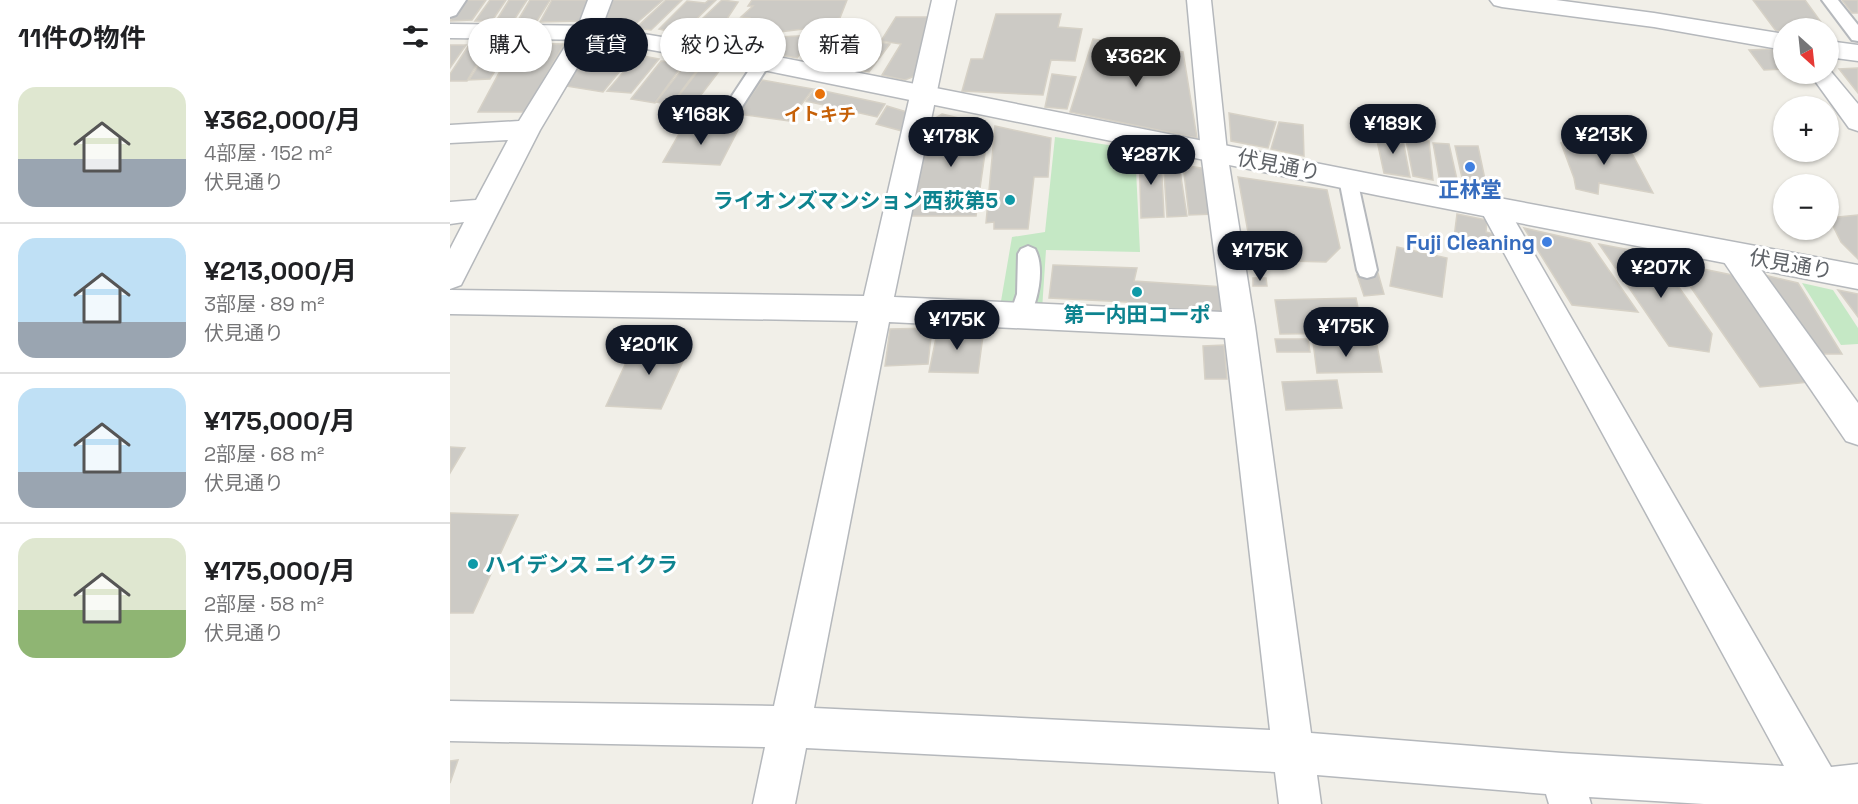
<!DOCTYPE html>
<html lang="ja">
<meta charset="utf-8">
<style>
body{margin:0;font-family:"Space Grotesk","Noto Sans JP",sans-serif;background:#f6f6f6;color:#202124;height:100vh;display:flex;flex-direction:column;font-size:22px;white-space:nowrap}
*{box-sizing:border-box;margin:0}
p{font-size:20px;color:#757577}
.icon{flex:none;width:33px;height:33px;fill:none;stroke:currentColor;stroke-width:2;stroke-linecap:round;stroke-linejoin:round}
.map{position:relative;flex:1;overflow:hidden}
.drawer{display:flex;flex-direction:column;background:#fff;width:450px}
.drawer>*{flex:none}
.top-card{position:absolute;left:18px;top:18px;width:570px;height:54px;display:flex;gap:12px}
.needle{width:39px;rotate:153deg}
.tools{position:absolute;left:1323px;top:18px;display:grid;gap:12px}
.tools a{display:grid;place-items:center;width:66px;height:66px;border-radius:50%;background:#fff;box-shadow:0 2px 4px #0004;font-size:30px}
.price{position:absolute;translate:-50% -51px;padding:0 14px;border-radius:21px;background:#111827;color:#fff;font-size:20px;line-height:39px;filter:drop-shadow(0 2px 3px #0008)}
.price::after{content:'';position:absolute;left:50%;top:36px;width:18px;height:14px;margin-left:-9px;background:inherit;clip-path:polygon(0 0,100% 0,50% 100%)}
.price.on{background:#222;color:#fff}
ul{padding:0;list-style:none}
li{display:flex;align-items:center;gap:18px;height:150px;padding:0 18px}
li+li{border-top:2px solid #e0e0e0}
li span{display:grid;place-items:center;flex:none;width:168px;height:120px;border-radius:18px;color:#555}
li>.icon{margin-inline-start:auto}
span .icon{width:72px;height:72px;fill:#fffc;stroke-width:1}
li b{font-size:26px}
h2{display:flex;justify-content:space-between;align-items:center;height:72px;padding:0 18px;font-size:26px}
.chip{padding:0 21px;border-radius:27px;background:#fff;box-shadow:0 2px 4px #0004;font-size:21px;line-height:54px}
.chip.on{background:#111827;color:#fff}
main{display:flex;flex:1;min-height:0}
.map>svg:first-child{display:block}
.green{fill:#c5e8c5}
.building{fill:#cccac5;stroke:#d6d1c6;stroke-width:1.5}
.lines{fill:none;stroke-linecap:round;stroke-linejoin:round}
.service-casing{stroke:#b5b8bc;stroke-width:4}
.minor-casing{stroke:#b5b8bc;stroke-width:3}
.tertiary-casing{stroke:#b5b8bc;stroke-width:3}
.service{fill:#fff;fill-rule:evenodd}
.minor{fill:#fff;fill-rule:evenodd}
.tertiary{fill:#fff;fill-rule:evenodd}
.food-dot{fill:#e8710a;stroke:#fff;stroke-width:2}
.shop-dot{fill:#3f7fe0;stroke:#fff;stroke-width:2}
.culture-dot{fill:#0f9aa8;stroke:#fff;stroke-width:2}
.labels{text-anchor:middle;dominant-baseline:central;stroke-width:6;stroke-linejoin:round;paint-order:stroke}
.far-food-label{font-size:18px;font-weight:bold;fill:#c56008;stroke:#fff}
.street-label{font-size:21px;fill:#5f6368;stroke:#fff}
.shop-label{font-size:21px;font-weight:bold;fill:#366cbe;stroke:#fff}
.culture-label{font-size:21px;font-weight:bold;fill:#0d838f;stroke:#fff;text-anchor:end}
</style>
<main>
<section class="drawer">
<h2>11件の物件<svg class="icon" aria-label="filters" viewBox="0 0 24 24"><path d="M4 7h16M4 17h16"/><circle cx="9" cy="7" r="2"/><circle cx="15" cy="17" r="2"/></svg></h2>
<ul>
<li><span style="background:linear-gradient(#dfe7d0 60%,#9aa5b1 0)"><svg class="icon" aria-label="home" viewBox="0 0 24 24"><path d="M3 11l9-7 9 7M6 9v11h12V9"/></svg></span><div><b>¥362,000/月</b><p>4部屋 · 152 m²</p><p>伏見通り</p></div></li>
<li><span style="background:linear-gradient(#bfe0f5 70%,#9aa5b1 0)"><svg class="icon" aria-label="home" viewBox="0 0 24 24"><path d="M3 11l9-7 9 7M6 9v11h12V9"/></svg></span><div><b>¥213,000/月</b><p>3部屋 · 89 m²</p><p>伏見通り</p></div></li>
<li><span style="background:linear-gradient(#bfe0f5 70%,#9aa5b1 0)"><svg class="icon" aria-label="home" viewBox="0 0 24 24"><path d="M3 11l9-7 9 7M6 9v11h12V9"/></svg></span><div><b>¥175,000/月</b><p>2部屋 · 68 m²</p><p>伏見通り</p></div></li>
<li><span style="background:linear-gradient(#dfe7d0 60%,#8fb573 0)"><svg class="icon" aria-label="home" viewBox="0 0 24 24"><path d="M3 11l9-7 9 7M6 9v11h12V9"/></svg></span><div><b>¥175,000/月</b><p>2部屋 · 58 m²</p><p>伏見通り</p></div></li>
</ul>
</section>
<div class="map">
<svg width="1408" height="804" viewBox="0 0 1408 804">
<rect width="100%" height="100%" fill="#f1efe8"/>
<g class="green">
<path d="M605,137l80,12 5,103 -94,-2 -4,60 -42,-3 12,-70 33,-5z"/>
<path d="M1352,283l31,7 25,38v16l-17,1z"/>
</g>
<g class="building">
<path d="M13,0h23l-14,20 -22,1z"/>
<path d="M40,0h16l-14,21h-17z"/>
<path d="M59,0h18l-13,20 -18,1z"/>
<path d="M80,0h20l-13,21 -20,1z"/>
<path d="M102,0h39l-11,21 -40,1z"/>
<path d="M163,0h50l-31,27 -29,-6z"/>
<path d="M216,0h16l-31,30 -15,-2z"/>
<path d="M259,0h7l-35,34 -22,-5 28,-28 18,2z"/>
<path d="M272,0l16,2 -26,40 -28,-6z"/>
<path d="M302,0h95l-7,18 -18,5 -2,4 -49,6 -13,13 4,1 -4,4 -26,-6 18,-27 -9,-1 12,-11h-5z"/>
<path d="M1303,0h52l16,22 -23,2 3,4 -25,3z"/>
<path d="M1392,0h16v13h-6z"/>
<path d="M546,14h65l-3,13 24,2 -7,32 -24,-1 -8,35 -81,-4 9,-32h12z"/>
<path d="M446,17h31l-12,59 -10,4 -23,-5 19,-31 -20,-3z"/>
<path d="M365,35l-18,23 -33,-6 14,-15z"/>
<path d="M415,39l25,5 -21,28 -25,-5z"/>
<path d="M643,39l90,13 14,86 -127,-26z"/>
<path d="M65,43l49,1 -39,68h-47z"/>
<path d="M39,44l-22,37h-17v-7l19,-29z"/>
<path d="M62,44l-22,35 -21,1 22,-35z"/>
<path d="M0,45h16l-16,23z"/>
<path d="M144,47l39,8 -30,37 -37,-6 20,-35z"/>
<path d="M1322,49l4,3h8v17l-20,1 -15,-20z"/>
<path d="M188,55l21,4 -28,34 -24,-2z"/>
<path d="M211,61l23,2 -29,40 -24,-4z"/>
<path d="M236,64l14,2 -29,39 -15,-3z"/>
<path d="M251,67l19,3 -29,38 -11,-1 2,-4 -8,-1z"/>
<path d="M1408,68v25l-19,-24z"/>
<path d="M602,74l24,3 -9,32 -22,-2z"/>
<path d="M312,80l51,9 -24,32 -51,-7z"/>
<path d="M365,89l70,15 -8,13 -71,-16z"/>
<path d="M437,106l20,6 -5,19 -26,-7z"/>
<path d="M779,113l47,9 -8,26 -37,-7z"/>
<path d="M492,114l47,11 -13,91h-66l19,-94z"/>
<path d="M829,122l24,3 1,31 -33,-7z"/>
<path d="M545,126l56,12 -3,39h-14l-6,52h-34v-7l-8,1z"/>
<path d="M233,127l55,3 -18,35 -57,-3z"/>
<path d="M952,135l8,42 -26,-4 -8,-37z"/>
<path d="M956,140l23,1 4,39 -20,-4z"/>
<path d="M1176,142l27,51 -54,-10 -1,11 -22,-5 -2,-11 -13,-35z"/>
<path d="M983,143l16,1 9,40 -18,-2z"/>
<path d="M1005,146h23l9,43 -23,-2z"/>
<path d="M689,151l22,4 3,62 -23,1z"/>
<path d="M713,158l13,2 3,4 8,52 -20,1z"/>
<path d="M733,165l18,3 8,8 5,38 -25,1z"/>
<path d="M788,177l89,13 13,58 -14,14 -73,-2z"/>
<path d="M1007,214l30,6 -1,12 8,2 -1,12 -39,-8z"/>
<path d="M1408,215v44l-17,-17 -12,-24z"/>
<path d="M1074,228l66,15 48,69 -66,-7z"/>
<path d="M1149,244l57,11 56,79 -3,18 -40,-6z"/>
<path d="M947,247l50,11 -5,39 -52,-11z"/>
<path d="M1224,263l63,13 73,106 -50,5z"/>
<path d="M603,265l84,3 -3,13 90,6 -1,28 -96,-6v-7l-78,-4z"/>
<path d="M928,273l6,21 -20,2 -7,-21z"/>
<path d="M1310,274l38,9 44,71h-28z"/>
<path d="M803,278h13l1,8h-14z"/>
<path d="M1388,290l20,4v23z"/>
<path d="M906,298l7,35 -83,1 -5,-34z"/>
<path d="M482,328l-4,36 -43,2 5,-37z"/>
<path d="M488,328h11l-1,5h17l2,-5h17l-6,45 -49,-1z"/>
<path d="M825,339h33l2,13h-33z"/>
<path d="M863,342h49v4l15,-1 5,27 -65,1z"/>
<path d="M192,344h49l-30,65 -55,-3 23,-50 8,1z"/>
<path d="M774,345l3,34h-22l-2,-33z"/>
<path d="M887,380l5,28 -56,2 -4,-28z"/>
<path d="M0,447l15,1 -15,25z"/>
<path d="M0,513l68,2 -45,98h-23z"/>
<path d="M8,760l-8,23v-22z"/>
</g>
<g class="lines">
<defs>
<g id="service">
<path d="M0,0h16l-10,15 -6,2z"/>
<path d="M1372,0h16l20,25v16l-6,-1z"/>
<path d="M313,57l6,1 2,4 -37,57h-12l-3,-4 3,-4 35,-53z"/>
<path d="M898,172l7,2 2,5 20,91 -3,6 -7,2 -7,-2 -3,-6 -18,-91 2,-5z"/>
<path d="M578,246l7,3c11,20 2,55 -8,74l-7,3 -7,-3 -4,-6 8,-23 1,-40 3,-5z"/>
</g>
<g id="minor">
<path d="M138,0h24l-9,24 -63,106 -79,155 -11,4v-40l14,-27 -14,2v-22l26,-2 32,-60 -58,3v-18l69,-4 60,-97z"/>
<path d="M482,0h24l-62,297 328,15 -21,-160 -14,-152h24l16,152 28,174 56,407 251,20 222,13 -305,-559 4,-7 10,-3 10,3 328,567 27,-3v40h-154l-115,-7 2,7h-42l-3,-10 -229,-19 4,29h-42l-4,-32 -469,-24 -11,56h-42l12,-57 -315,-6v-40l324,5 84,-385 -408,-7v-24l414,6zM439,322l336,16 45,392 -456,-22z"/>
<path d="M1040,0h66l98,13 130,21v16l-130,-23 -152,-20 -8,-2z"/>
<path d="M1378,41l30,4v16l-30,-4z"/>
<path d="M1378,68l30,36v27l-9,-3 -39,-54h18z"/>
<path d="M1284,243l10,3 114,157v42l-12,-4 -122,-179 -5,-8 5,-8z"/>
</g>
<path id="tertiary" d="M0,24l146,2 167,28 618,122 477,89v24l-477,-93 -618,-126 -167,-30 -146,-2z"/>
</defs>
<use href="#service" class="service-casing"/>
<use href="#minor" class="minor-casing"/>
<use href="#tertiary" class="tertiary-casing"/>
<use href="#service" class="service"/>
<use href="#minor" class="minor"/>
<use href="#tertiary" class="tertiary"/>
</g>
<circle class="food-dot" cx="370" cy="94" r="6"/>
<g class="shop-dot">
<circle cx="1020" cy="167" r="6"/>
<circle cx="1097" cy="242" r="6"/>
</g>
<g class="culture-dot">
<circle cx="560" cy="200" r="6"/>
<circle cx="687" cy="292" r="6"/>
<circle cx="23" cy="564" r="6"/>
</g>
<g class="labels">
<g class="far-food-label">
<text x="370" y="114">イトキチ</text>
</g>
<g class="street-label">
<text transform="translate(829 165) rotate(11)">伏見通り</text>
<text transform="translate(1341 264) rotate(10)">伏見通り</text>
</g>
<g class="shop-label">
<text x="1020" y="189">正林堂</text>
<text x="1085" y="242" text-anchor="end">Fuji Cleaning</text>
</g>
<g class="culture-label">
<text x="548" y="200">ライオンズマンション西荻第5</text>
<text x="687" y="314" text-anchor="middle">第一内田コーポ</text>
<text x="35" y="564" text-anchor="start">ハイデンス ニイクラ</text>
</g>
</g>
</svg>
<div class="tools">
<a><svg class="needle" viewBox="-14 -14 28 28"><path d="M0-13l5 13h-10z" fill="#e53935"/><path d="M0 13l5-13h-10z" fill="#757577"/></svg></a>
<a>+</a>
<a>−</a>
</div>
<b class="price on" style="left:686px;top:88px">¥362K</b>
<b class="price" style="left:251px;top:146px">¥168K</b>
<b class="price" style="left:943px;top:155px">¥189K</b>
<b class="price" style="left:1154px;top:166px">¥213K</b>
<b class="price" style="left:501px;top:168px">¥178K</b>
<b class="price" style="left:701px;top:186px">¥287K</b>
<b class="price" style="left:810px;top:282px">¥175K</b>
<b class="price" style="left:1211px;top:299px">¥207K</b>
<b class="price" style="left:507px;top:351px">¥175K</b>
<b class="price" style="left:896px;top:358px">¥175K</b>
<b class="price" style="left:199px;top:376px">¥201K</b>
<div class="top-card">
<a class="chip">購入</a>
<a class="chip on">賃貸</a>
<a class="chip">絞り込み</a>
<a class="chip">新着</a>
</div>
</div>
</main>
